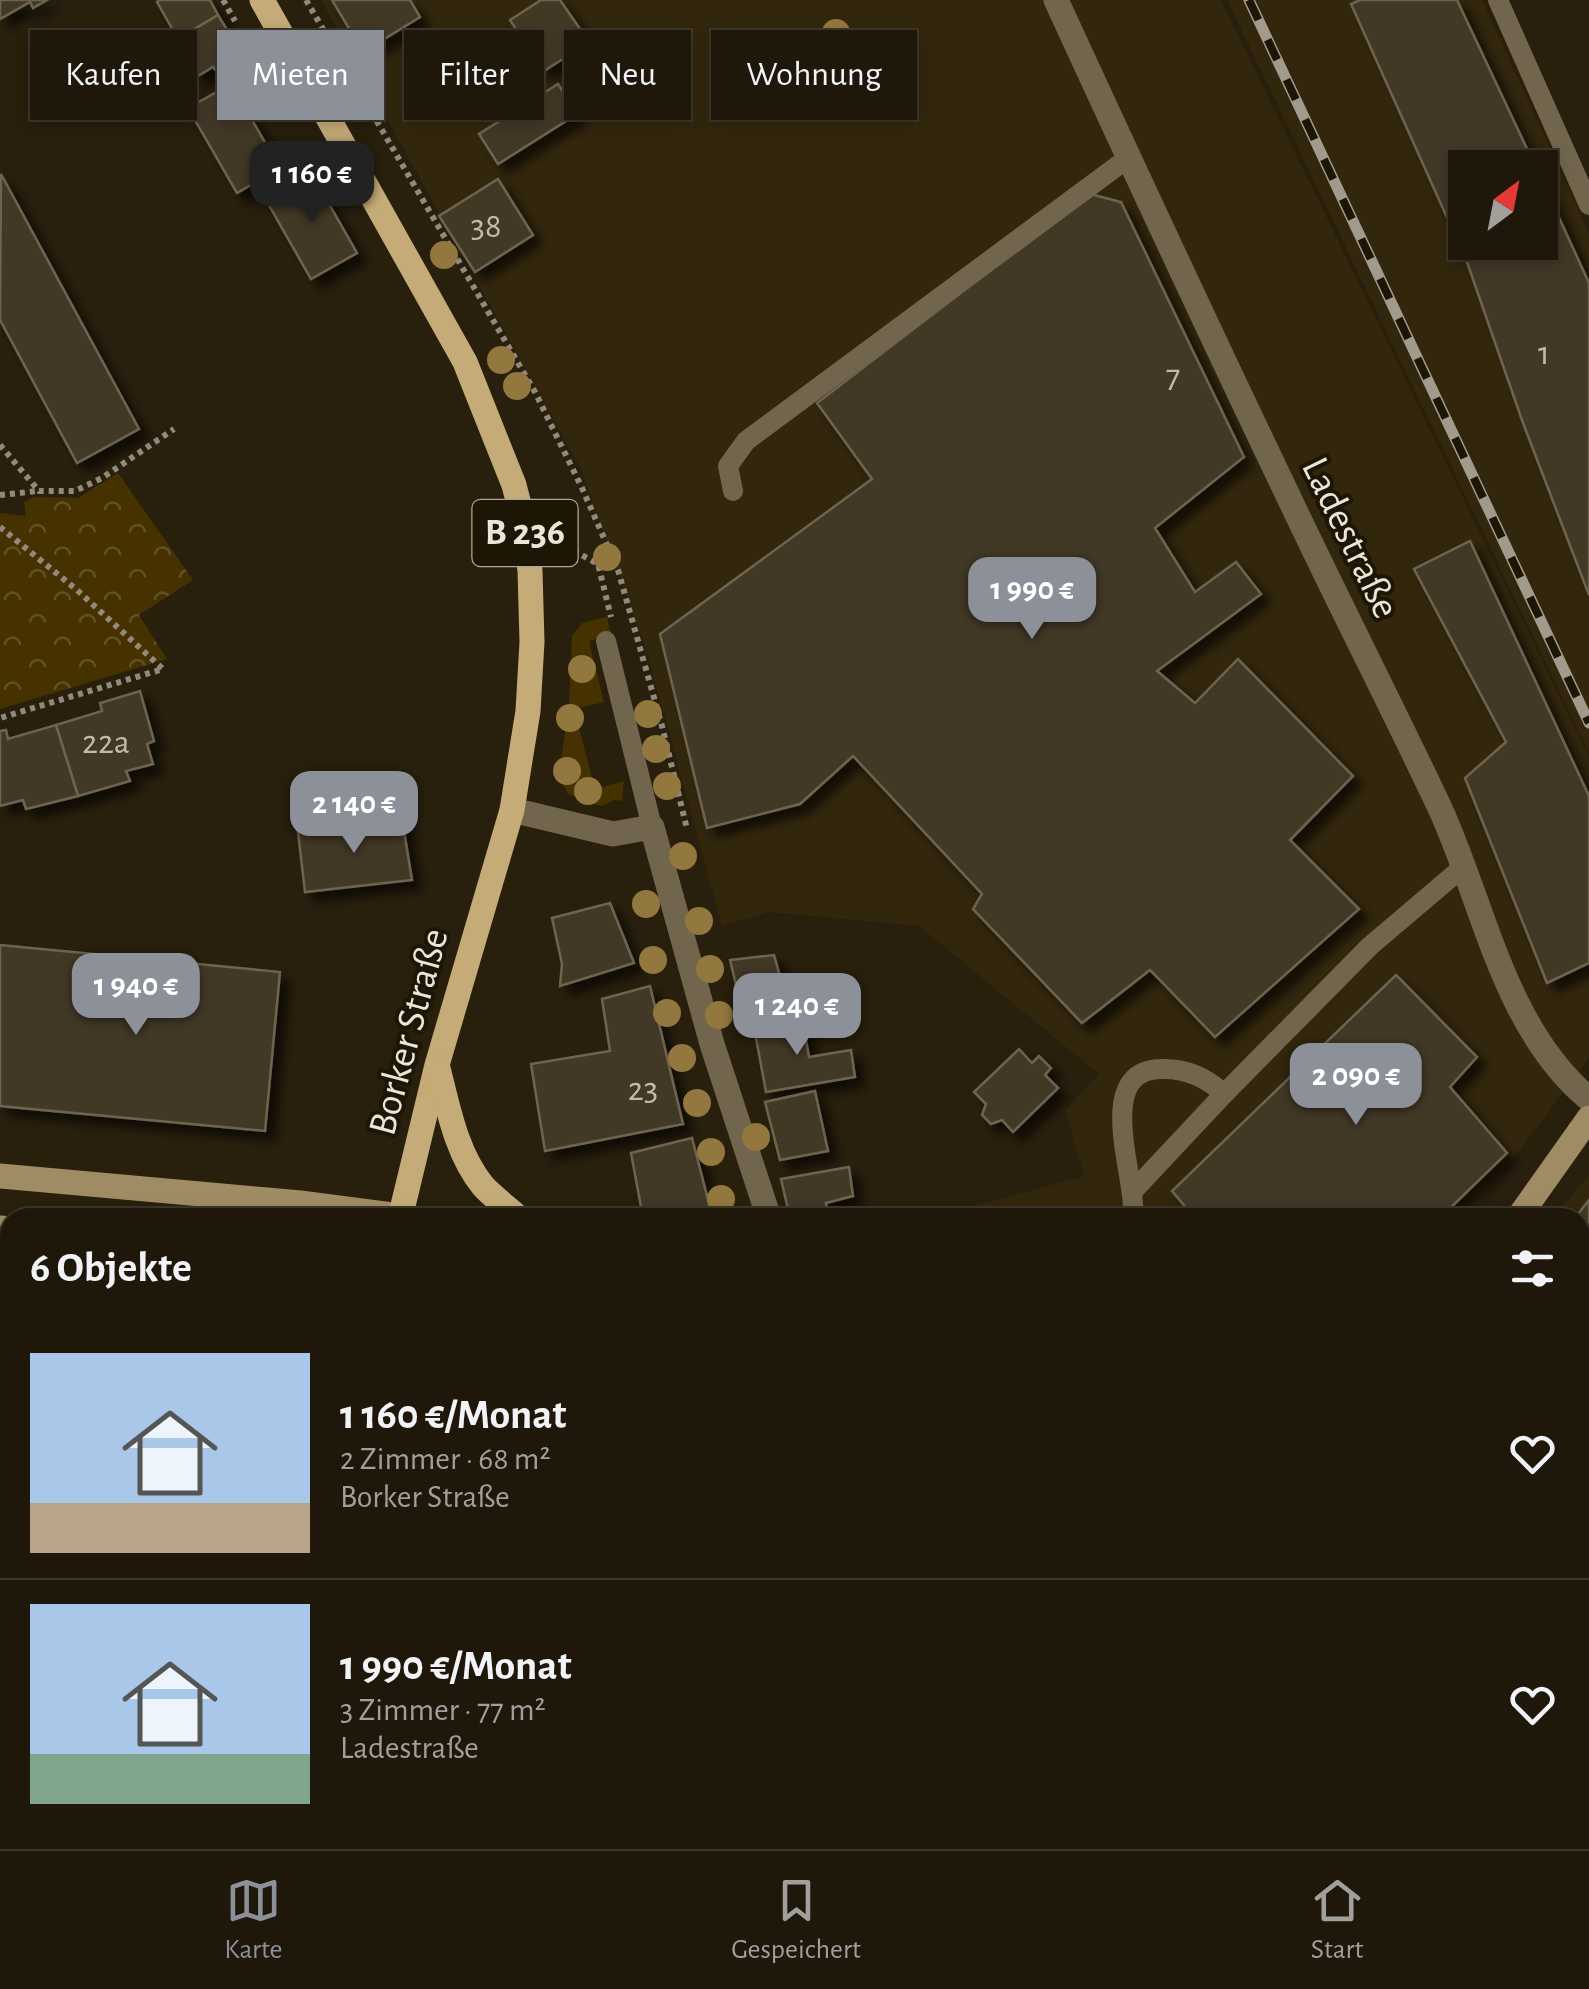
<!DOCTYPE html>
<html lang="de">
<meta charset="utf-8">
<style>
body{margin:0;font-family:"Alegreya Sans",sans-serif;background:#2b2418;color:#f1f3f6;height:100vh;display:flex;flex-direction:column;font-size:38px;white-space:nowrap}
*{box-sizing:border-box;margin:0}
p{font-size:32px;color:#a19f9c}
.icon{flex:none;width:55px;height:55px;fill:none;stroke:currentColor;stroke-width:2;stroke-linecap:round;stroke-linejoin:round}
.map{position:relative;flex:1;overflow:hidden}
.drawer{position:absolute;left:0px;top:1208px;width:1590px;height:642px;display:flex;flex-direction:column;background:#1e170a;border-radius:30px 30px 0 0;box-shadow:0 5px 15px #0003,0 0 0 2px #3c362b}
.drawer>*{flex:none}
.banner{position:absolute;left:30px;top:30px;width:1000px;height:90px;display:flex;gap:20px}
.needle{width:65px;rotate:32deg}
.fabs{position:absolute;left:1448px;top:150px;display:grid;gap:20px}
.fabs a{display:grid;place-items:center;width:110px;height:110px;border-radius:0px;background:#1e170a;box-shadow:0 5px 15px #0003,0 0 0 2px #3c362b;font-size:50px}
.price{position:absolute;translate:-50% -85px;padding:0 22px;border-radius:20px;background:#8c9099;color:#fff;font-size:32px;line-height:65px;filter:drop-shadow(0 2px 5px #0008)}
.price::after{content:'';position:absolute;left:50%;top:60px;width:30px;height:22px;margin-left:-15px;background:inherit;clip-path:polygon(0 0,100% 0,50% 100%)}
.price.selected{background:#222;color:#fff}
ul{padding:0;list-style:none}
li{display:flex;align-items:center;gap:30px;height:250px;padding:0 30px}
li+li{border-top:2px solid #3c362b}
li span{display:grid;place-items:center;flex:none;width:280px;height:200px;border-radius:0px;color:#555}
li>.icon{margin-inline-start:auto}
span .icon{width:120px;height:120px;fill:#fffc;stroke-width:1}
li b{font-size:42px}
h2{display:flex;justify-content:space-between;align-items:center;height:120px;padding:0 30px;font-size:42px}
.tag{padding:0 35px;border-radius:0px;background:#1e170a;box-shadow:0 5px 15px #0003,0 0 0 2px #3c362b;font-size:35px;line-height:90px}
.tag.selected{background:#8c9099;color:#fff}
.dock{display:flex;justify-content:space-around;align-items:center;height:140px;border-top:2px solid #3c362b;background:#1e170a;font-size:28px;color:#a19f9c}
.dock a{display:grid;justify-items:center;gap:5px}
.dock .selected{color:#8c9099}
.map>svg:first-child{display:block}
.built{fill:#32260d;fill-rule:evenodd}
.green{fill:#463200}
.park{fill:url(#park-crowns)}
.building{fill:#423926;stroke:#6e6450;stroke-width:2.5;filter:url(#shadow)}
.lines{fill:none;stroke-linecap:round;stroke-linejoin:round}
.path{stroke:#918a7c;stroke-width:6;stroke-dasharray:5 5;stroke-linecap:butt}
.lane{stroke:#71654d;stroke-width:20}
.street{stroke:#71654d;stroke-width:25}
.secondary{stroke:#a08c64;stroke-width:25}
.primary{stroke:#c4ab77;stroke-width:25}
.rail-casing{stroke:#a29b8d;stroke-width:11}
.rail{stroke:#1e1605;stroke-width:8;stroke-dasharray:22;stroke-linecap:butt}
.tree{fill:#92773e}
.labels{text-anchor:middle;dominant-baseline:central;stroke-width:8;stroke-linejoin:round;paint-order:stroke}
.number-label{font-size:35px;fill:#c0baac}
.shield{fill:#1e1605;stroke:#ada799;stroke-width:2.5}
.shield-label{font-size:38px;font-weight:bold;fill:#eae5d9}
.street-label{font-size:40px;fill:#eae5d9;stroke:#1e1605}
</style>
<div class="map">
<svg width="1589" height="1849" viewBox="0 0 1589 1849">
<defs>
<pattern id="park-crowns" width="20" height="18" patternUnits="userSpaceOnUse" patternTransform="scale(2.5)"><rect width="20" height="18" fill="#463200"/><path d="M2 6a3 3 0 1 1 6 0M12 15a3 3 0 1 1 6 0" fill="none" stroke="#615025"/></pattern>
<filter id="shadow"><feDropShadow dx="9" dy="9" stdDeviation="5" flood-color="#0009"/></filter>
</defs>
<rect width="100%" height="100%" fill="#281f0d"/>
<g class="built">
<path d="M321,0h900l368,757v301l-120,159h-536l151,-41 -19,-66 34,-36 -180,-148 -151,-14 -46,14 -74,-270 -67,-187z"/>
<path d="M1227,0h255l107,233v520zM1465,168h75v74h-75z"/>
<path d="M1589,1175v674h-219l-5,-9h215v-622l-27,-1z"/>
</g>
<path class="green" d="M607,617l4,18 -22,6 15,61 -30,7 21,80 29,-8 -2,20 -8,-1 -12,6 -19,-4 -16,-9 -6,-13v-19l8,-56 3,-69 10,-13z"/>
<path class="park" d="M118,473l75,107 -54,35 28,44 -167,50v-196l26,3 -2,-14 10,-5 44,1z"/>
<g class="building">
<path d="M0,0h47l-14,8 -3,-6 -30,17z"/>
<path d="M160,0h50l8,15 -40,24 -21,-37z"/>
<path d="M332,0h78l10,17 -57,35z"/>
<path d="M541,0h19l29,42 -45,29 -34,-51z"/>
<path d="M1360,0h97l79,168h-71v74h75v-66l49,107v312l-66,-172 -56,-161 -116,-258z"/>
<path d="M218,15l22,36 -14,9 3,5 -12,7 -4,-5 -15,9 -20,-37z"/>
<path d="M231,84l49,84 -43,25 -49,-85z"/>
<path d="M558,84l19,30 -79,50 -19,-30z"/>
<path d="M1,174l138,255 -62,34 -77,-143z"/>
<path d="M312,174l45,79 -46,26 -45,-79z"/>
<path d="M498,179l35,56 -58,37 -36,-56z"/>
<path d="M1090,194l31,8 123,255 -89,71 40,64 41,-30 25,32 -104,77 38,32 43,-44 115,117 -63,64 69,69 -144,128 -65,-67 -68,53 -109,-114 9,-15 -129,-138 -53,48 -93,24 -47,-194 212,-155 -55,-76z"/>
<path d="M1470,541l119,255v167l-42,20 -82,-205 41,-36 -92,-173z"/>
<path d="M140,691l14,50 -7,3 6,20 -27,7 4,10 -52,15 -22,-71 46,-14 -2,-8z"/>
<path d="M56,725l22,71 -52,13 -3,-9 -23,6v-75l6,-1 2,9z"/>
<path d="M402,819l10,61 -107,12 -7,-60z"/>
<path d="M610,903l24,60 -74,23 2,-22 -10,-46z"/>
<path d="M0,945l280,27 -15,159 -265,-25z"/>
<path d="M774,955l15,53 -44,14 -15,-62z"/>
<path d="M1396,975l81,82 -27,30 57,66 -67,65h-245l-23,-27z"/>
<path d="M650,986l33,138 -138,27 -14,-87 79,-13 -8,-52z"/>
<path d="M802,1018l7,39 42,-7 4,27 -89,15 -12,-65z"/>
<path d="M1019,1049l13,14 7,-7 12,12 -6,7 13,13 -45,44 -11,-12 -11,4 -9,-9 4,-11 -12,-12z"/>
<path d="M815,1091l13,60 -48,9 -15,-58z"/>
<path d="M692,1138l20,77 -69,3 -12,-65z"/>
<path d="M849,1167l4,29 -27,7 3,15h-39l-9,-39z"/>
<path d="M1589,1200v54l-9,-7v-29h-5z"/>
<path d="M1580,1247l9,7v37l-9,12z"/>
<path d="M1589,1343v40l-9,-25v-11z"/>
<path d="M0,1355l10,2v90l-10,-1z"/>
<path d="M1589,1688v66l-9,-2v-23z"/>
<path d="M0,1771l10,3v49l-10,-1z"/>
<path d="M1580,1793l9,1v22l-7,33h-64l2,-9h60z"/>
<path d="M133,1840h85l-3,9h-84z"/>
<path d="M285,1840h42l23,9h-69z"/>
<path d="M631,1840h44l4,9h-47z"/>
<path d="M729,1840h37l3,9h-38z"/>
<path d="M769,1840h41l2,9h-43l-3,-8z"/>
<path d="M874,1840l2,9h-64l-2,-8z"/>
<path d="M1382,1840h73l-1,9h-67z"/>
</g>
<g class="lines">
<g class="path">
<path d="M223,0l12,21"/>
<path d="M306,0l229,392 47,96 36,82 44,156 25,103"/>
<path d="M0,445l39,46h36l27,-13 72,-49"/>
<path d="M0,495l38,-4"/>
<path d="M0,527l77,63 86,79 -163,49"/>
<path d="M556,541l42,23 13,53"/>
</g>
<g class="lane">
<path d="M1498,0l91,205"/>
<path d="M733,491l-5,-25 18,-25 382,-283"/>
<path d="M606,641l46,186"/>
<path d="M1133,1191l91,-97"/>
<path d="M1133,1218c5,-37 -42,-148 28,-149 24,-1 46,9 63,25l146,-148 93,-79"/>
</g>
<g class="street">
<path d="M1056,0c81,176 163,352 247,527 45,94 92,186 136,279 45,97 64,221 150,293"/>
<path d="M512,810l101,24 39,-7 60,217 57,174"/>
<path d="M0,1315l10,2"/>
<path d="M1580,1486l9,14"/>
<path d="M0,1718l10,1"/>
<path d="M421,1840l23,9"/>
<path d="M712,1840l2,9"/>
<path d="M920,1840v9"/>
<path d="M1088,1849l6,-9"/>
</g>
<g class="secondary">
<path d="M0,1176l300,27 100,13"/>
<path d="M1518,1218l71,-100"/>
<path d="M0,1228l10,1"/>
</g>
<g class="primary">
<path d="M262,0l203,362 49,123 10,39 6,47 2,71 -4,69 -16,99 -75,255 -37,153"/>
<path d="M438,1068c10,39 18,85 45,118 10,11 24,21 36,32"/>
<path d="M1216,1840l24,6"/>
<path d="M1315,1840l5,9"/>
</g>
<defs>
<path id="rail" d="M1249,0l340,723"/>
</defs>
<use href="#rail" class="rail-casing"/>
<use href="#rail" class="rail"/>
</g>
<g class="tree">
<circle cx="836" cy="33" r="14"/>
<circle cx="444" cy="255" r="14"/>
<circle cx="501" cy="360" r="14"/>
<circle cx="517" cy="386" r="14"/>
<circle cx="607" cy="557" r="14"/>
<circle cx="582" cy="669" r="14"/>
<circle cx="648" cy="714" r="14"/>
<circle cx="570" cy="718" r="14"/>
<circle cx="656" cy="749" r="14"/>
<circle cx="567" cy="771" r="14"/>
<circle cx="667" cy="786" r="14"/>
<circle cx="588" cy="791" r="14"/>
<circle cx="683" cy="856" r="14"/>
<circle cx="646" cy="904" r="14"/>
<circle cx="699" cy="921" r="14"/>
<circle cx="653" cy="960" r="14"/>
<circle cx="710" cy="969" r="14"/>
<circle cx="667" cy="1013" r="14"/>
<circle cx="719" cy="1015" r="14"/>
<circle cx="682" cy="1058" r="14"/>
<circle cx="697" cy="1103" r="14"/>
<circle cx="756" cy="1137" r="14"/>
<circle cx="711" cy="1152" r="14"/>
<circle cx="721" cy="1199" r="14"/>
</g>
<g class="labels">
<g class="number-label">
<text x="486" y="226">38</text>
<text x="1544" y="353">1</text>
<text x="1173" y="376">7</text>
<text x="106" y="742">22a</text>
<text x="643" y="1089">23</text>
</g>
<rect class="shield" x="472.5" y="500" width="105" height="66" rx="8"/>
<g class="shield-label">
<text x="525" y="533">B 236</text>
</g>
<g class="street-label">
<text transform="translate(1350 538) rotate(64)">Ladestraße</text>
<text transform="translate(409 1032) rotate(-75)">Borker Straße</text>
</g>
</g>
</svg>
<div class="fabs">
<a><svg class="needle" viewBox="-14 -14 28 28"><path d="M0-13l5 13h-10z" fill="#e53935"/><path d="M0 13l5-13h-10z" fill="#a19f9c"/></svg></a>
</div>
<b class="price selected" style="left:312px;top:226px">1 160 €</b>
<b class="price" style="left:1032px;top:642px">1 990 €</b>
<b class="price" style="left:354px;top:856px">2 140 €</b>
<b class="price" style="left:136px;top:1038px">1 940 €</b>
<b class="price" style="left:797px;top:1058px">1 240 €</b>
<b class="price" style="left:1356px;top:1128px">2 090 €</b>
<div class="banner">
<a class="tag">Kaufen</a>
<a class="tag selected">Mieten</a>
<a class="tag">Filter</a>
<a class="tag">Neu</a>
<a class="tag">Wohnung</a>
</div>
<section class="drawer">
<h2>6 Objekte<svg class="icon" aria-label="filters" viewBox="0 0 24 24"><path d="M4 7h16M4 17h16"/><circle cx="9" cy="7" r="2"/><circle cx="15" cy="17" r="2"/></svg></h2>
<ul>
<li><span style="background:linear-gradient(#a9c7e8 75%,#b9a48a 0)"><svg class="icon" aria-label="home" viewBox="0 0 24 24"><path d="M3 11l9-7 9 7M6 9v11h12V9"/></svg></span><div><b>1 160 €/Monat</b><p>2 Zimmer · 68 m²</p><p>Borker Straße</p></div><svg class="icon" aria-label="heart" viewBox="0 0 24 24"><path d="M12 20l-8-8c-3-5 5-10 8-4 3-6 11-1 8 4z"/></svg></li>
<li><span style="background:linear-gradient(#a9c7e8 75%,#7fa58c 0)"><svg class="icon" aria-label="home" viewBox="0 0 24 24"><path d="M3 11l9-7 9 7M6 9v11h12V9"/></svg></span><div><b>1 990 €/Monat</b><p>3 Zimmer · 77 m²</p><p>Ladestraße</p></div><svg class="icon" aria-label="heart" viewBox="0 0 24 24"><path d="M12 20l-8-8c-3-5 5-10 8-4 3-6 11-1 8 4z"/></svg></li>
</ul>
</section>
</div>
<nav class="dock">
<a class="selected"><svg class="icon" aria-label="map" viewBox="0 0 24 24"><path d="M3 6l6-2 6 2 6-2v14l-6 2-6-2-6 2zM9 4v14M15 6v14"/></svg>Karte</a>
<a><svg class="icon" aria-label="saved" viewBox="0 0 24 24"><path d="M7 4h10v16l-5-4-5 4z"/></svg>Gespeichert</a>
<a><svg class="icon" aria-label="home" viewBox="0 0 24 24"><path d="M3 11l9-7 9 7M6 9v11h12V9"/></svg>Start</a>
</nav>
